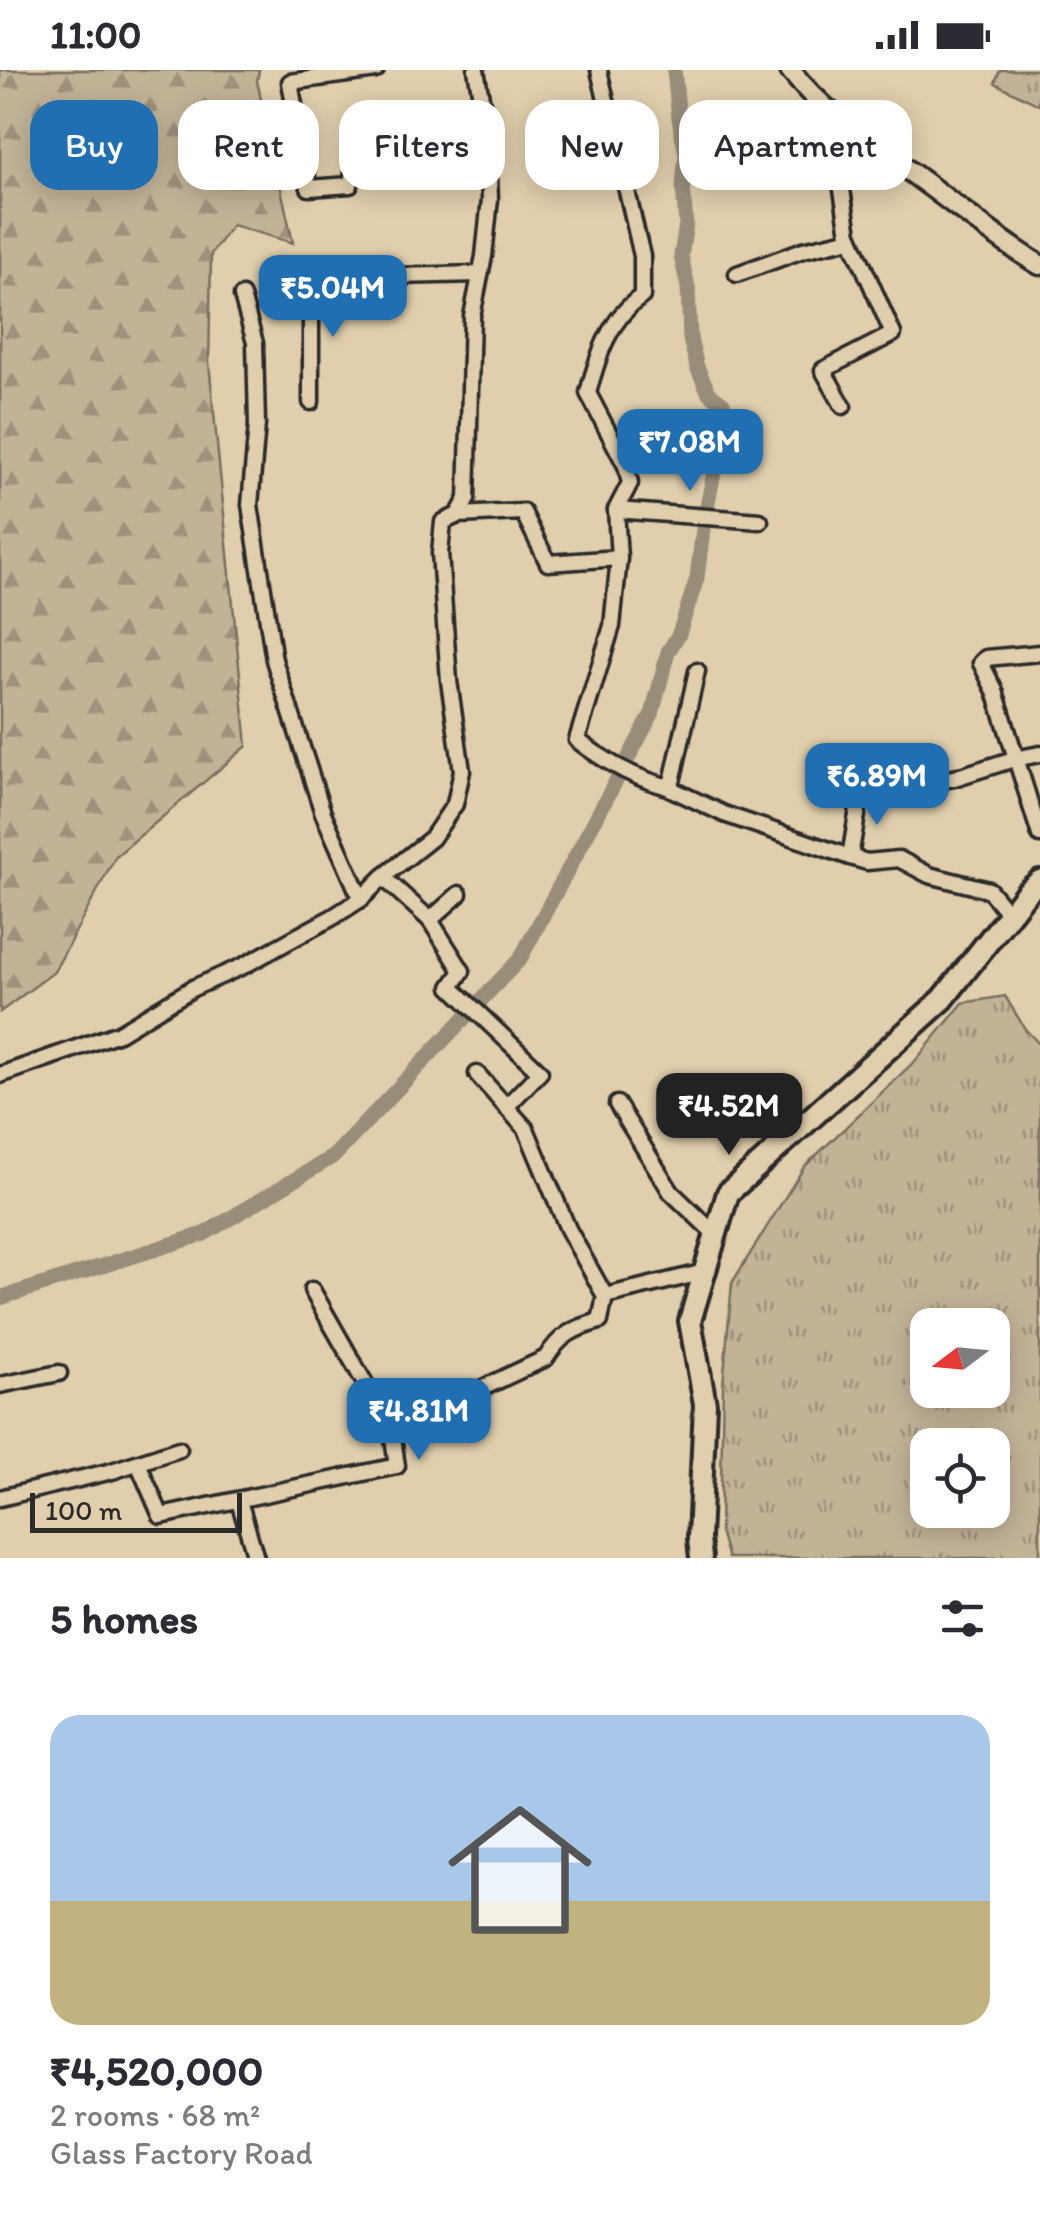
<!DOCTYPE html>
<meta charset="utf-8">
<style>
body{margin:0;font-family:Itim,sans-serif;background:#f2f2f3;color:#2b2b33;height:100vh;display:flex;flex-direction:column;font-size:38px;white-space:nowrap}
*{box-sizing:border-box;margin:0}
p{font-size:32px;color:#7c7c81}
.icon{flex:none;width:55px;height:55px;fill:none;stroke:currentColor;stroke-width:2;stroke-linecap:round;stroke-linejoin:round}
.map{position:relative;height:1488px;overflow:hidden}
.details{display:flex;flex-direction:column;background:#fff;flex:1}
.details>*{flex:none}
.hud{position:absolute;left:30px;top:30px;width:980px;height:90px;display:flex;gap:20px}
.needle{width:65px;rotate:254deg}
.tools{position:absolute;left:910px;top:1238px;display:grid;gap:20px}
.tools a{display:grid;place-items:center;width:100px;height:100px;border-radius:20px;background:#fff;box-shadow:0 5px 25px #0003;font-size:50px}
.scale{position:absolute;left:30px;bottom:25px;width:212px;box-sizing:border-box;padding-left:10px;border:5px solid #2b2b2b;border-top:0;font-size:28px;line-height:35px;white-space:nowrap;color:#2b2b2b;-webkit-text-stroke:8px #e0ceac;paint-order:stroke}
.price{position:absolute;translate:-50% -85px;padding:0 22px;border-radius:20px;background:#1f6fb2;color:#fff;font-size:32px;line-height:65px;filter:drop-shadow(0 2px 5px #0008)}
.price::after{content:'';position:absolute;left:50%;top:60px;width:30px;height:22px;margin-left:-15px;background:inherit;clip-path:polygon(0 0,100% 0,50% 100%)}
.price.current{background:#222;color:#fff}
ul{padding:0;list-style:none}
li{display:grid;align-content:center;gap:20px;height:530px;padding:0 50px}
li span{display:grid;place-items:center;height:310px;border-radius:30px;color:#555}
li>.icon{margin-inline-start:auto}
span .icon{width:180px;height:180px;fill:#fffc;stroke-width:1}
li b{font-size:42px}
h2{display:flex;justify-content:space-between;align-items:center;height:120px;padding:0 50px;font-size:42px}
.pill{padding:0 35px;border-radius:30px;background:#fff;box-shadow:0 5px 25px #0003;font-size:35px;line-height:90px}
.pill.current{background:#1f6fb2;color:#fff}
.status{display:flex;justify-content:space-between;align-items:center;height:70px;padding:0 50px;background:#fff;direction:ltr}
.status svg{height:28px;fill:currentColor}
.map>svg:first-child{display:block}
.grass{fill:url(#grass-tufts);stroke:#766f61;stroke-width:2.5;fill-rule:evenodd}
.forest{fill:url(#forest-firs);stroke:#766f61;stroke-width:2.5}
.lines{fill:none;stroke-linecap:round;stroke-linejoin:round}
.canal{stroke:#988d79;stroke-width:15}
.minor-casing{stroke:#2b2b2b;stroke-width:21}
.tertiary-casing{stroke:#2b2b2b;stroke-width:25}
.secondary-casing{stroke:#2b2b2b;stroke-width:28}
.minor{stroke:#e0ceac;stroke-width:14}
.tertiary{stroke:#e0ceac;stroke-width:18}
.secondary{stroke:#e0ceac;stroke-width:20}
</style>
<div class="status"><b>11:00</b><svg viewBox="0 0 49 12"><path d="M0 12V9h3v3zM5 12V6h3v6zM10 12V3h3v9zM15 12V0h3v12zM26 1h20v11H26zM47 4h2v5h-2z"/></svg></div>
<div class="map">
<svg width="1040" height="1488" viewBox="0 0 1040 1488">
<defs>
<pattern id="grass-tufts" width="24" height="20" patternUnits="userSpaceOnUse" patternTransform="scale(2.5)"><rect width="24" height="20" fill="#c2b397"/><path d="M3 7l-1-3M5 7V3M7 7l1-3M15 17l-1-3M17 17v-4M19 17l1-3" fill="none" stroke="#9e927b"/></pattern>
<pattern id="forest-firs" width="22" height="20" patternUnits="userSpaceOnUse" patternTransform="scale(2.5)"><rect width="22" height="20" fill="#c2b397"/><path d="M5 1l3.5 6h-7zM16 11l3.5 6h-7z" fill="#9e927b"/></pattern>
</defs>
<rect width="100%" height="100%" fill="#e0ceac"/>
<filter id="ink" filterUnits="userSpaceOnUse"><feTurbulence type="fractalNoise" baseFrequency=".01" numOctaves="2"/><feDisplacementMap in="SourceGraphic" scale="20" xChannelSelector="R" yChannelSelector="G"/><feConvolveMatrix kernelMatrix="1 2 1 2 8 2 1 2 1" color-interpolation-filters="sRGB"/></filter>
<g filter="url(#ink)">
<g class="grass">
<path d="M1000,0h40l-1,35 -44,-22z"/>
<path d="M1005,926l20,33 15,16v513h-312l-8,-26 3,-147 9,-102 72,-116 112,-107 47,-57zM928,1255h64v65h-64zM928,1375h64v65h-64z"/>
</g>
<path class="forest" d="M0,0h259l-2,11 36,162 -61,-18 -21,29 -2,109 38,383 -131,110 -62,116 -54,40z"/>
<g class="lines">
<path class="canal" d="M0,1228l204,-64 130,-78 186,-197 132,-245 16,-62 11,-18 18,-56 7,-57 22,-106 -3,-12 -14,-10 -12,-26 -7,-28 -2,-52 -7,-31 5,-32 -3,-38 3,-32 -7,-35 -5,-49"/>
<defs>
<g id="minor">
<path d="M599,0l43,186v40c-33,23 -44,59 -54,97l38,73 4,17 -14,27 3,48 -7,68 -35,114c27,21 55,37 88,46l7,-4 25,-111"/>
<path d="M364,60l-14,55 -41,3 -19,-106 86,-12"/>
<path d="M737,204l66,-24 48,-11"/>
<path d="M242,226l13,47 2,81 -7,81 24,155 49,153 38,86"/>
<path d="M311,332v-124l169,-4"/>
<path d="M843,336l-20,-36 70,-36 -44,-100 -9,-57 7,-50"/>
<path d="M616,440l144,11"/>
<path d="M458,445l65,-3 25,51 71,-5"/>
<path d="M1040,583l-54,5 -5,5 14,28 45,144"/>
<path d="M665,716l59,28 126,43 17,5 32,-3 30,16 60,15 20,24"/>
<path d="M893,717l61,-9 60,-19 26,-5"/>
<path d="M850,787l11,-66"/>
<path d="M383,807l47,43 32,51 -11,16 89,85 -34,35"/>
<path d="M430,850l29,-26"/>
<path d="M477,1004l49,55 42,100 37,67"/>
<path d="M0,1005l119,-42 74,-45 50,-22 90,-49 28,-18 22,-22 49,-39 23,-34 7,-33 -13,-90 -9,-128 3,-31 15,-7 9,-16 5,-183 12,-60 6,-57 -3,-68 -11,-61"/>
<path d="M617,1034l54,88 44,42"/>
<path d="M312,1220l80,141"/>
<path d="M0,1315l59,-12"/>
<path d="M138,1393l23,53 236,-50 -5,-35 154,-73c14,-23 28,-30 54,-37l5,-25 100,-24"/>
<path d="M0,1428l112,-27 67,-22"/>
<path d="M239,1431l17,57"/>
</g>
<path id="tertiary" d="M790,0c36,46 84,75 130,109 40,29 78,61 120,86"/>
<path id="secondary" d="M701,1488l-2,-19 6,-135 -15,-83 38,-128 215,-194 84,-107 13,-11"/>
</defs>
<use href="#minor" class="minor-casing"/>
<use href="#tertiary" class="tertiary-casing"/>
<use href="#secondary" class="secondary-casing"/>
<use href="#minor" class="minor"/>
<use href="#tertiary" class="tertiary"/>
<use href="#secondary" class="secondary"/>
</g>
</g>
</svg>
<div class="tools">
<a><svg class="needle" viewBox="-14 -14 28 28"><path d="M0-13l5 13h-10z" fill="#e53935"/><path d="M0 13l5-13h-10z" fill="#7c7c81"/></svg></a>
<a><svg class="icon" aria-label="locate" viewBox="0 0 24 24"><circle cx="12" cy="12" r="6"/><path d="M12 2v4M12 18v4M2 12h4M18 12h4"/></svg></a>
</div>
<div class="scale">100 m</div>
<b class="price" style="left:333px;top:270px">₹5.04M</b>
<b class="price" style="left:690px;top:424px">₹7.08M</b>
<b class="price" style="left:877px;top:758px">₹6.89M</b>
<b class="price current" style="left:729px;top:1088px">₹4.52M</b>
<b class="price" style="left:419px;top:1393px">₹4.81M</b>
<div class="hud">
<a class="pill current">Buy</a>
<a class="pill">Rent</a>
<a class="pill">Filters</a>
<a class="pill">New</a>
<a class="pill">Apartment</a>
</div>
</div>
<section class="details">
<h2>5 homes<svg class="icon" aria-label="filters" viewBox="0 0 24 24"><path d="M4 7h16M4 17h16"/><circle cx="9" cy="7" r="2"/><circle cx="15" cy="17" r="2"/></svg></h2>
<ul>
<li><span style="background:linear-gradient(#a9c7e8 60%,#c2b280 0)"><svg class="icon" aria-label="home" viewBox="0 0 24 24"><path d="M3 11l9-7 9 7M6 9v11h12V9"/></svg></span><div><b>₹4,520,000</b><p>2 rooms · 68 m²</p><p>Glass Factory Road</p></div></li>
</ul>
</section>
